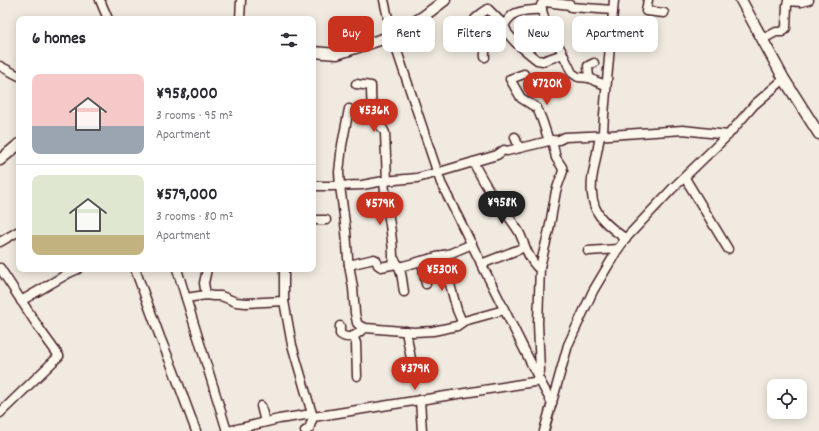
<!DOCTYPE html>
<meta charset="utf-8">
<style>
body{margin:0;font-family:Dekko,sans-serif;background:#f7f7f7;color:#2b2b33;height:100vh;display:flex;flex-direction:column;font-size:15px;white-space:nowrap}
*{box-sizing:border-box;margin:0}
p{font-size:13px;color:#7c7c81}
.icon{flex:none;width:22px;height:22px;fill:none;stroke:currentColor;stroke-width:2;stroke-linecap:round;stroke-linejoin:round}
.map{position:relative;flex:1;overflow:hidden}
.side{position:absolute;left:16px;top:16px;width:300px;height:256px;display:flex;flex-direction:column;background:#fff;border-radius:8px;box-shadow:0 2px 10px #0003}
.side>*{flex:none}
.banner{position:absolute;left:328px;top:16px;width:380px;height:36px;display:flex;gap:8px}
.fabs{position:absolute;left:767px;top:379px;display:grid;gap:8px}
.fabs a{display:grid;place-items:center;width:40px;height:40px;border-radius:8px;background:#fff;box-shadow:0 2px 10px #0003;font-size:20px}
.price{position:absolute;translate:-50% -34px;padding:0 9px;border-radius:14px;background:#c8321e;color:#fff;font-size:13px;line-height:26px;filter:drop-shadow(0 1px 2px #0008)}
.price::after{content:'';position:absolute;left:50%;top:24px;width:12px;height:9px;margin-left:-6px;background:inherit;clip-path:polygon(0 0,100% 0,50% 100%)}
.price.active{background:#222;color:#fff}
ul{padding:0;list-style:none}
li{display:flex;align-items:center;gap:12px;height:100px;padding:0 16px}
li+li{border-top:1px solid #e1e1e2}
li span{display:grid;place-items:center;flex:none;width:112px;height:80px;border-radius:8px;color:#555}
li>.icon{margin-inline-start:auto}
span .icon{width:48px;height:48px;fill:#fffc;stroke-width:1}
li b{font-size:17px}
h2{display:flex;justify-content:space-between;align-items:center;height:48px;padding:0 16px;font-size:17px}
.pill{padding:0 14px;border-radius:8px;background:#fff;box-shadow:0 2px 10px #0003;font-size:14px;line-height:36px}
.pill.active{background:#c8321e;color:#fff}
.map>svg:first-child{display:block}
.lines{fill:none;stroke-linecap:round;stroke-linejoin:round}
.minor-casing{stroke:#4a1f2b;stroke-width:11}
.tertiary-casing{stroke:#4a1f2b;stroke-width:13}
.minor{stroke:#fbf7ec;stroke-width:8}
.tertiary{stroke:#fbf7ec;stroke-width:10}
</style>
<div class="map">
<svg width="819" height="431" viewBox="0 0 819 431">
<rect width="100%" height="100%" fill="#f0eae0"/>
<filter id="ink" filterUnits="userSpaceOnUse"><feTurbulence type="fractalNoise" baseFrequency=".025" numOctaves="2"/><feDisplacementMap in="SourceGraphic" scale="8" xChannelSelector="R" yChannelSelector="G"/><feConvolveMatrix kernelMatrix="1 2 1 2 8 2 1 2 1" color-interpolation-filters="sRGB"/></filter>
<g filter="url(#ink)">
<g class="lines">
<defs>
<g id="minor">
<path d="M100,0l8,19"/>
<path d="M384,0l8,36 49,147 99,198 12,22"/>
<path d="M648,0l-2,11 18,2"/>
<path d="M240,19l1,-19"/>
<path d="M475,19l7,-6 6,-4 16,16 4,9 8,9 21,17 6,1 20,-7"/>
<path d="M763,39l13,-7h6l4,-4 1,-23 1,-4 13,1 8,-2"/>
<path d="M485,57c-2,-11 10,-18 15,-26 5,-7 7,-12 14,-17 9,-5 18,-3 28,-5"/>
<path d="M0,66l19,10"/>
<path d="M524,74l-14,5 11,19 16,10 5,12 7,21"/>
<path d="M589,78l-1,-12 6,-3"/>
<path d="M356,84l15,2c0,11 0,24 4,34 3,5 8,7 10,13l2,48"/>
<path d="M606,85l-11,-4 -5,-3 -12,-1 -6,-4 -11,-23 -15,-25 -4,-15 -1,-5 2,-3h2l25,3 1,2 42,3"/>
<path d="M349,109l-7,36 -3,27 1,14 6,45 2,27 5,30 2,25 2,10 3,3 6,2 48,4 19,-1 24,-5 7,-5 40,-11"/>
<path d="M607,135l-4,-3 1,-17 10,-115"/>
<path d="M600,136l-8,43c-3,32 10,43 34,60"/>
<path d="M515,137l4,11"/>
<path d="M473,162c7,13 14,26 22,37 8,11 17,21 24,33 6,12 8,25 18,35h3"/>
<path d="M685,178l43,71"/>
<path d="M384,181c2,26 9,51 9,77 9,8 9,23 11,34"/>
<path d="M313,186h19l30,-1 22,-4 33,-3 26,-7 54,-16 7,-5 3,1 42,-10 10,-1 6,-3 45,-2 73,-5 45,5"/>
<path d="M313,220h13"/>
<path d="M0,242l19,-11"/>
<path d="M588,251l30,-2"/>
<path d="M442,255l15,55 5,12"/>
<path d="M422,261l4,23"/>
<path d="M481,264l44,-17"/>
<path d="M349,265l25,-6 2,1 2,5 3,2 15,-3 3,3 4,-1 48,-13 21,-9"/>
<path d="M0,268l41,63 18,25 -59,57"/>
<path d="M135,269l25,68 13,32 23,62"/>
<path d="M177,269l50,162"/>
<path d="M284,269v32l8,44 21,72"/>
<path d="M206,295l-2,-12 3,-14"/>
<path d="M186,298l20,-3 7,1h8l15,6 10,1 38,-2"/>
<path d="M21,301l48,-28 9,-4"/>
<path d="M340,326v8c9,7 17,1 24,-6"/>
<path d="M406,331l8,45"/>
<path d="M353,336l3,7 1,33"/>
<path d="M538,376l2,-5 -2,-48 2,-56 9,-37 7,-39 7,-20 -1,-4 -6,-9 -4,-18"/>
<path d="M420,400l2,31"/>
<path d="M261,406l4,16"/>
<path d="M228,431l51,-12 33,-5"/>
<path d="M305,431l4,-2 4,-12 227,-36"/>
<path d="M544,431l24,-86 25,-54 25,-42 9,-12 45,-48 56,-54 26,-30 30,-26"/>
</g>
<g id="tertiary">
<path d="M741,0l43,79 35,55"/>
<path d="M313,52l24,2 55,-18 32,-20 21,-16"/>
<path d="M0,160l19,-16"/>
</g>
</defs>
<use href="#minor" class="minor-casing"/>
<use href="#tertiary" class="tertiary-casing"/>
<use href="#minor" class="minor"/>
<use href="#tertiary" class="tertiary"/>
</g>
</g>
</svg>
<div class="fabs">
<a><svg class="icon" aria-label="locate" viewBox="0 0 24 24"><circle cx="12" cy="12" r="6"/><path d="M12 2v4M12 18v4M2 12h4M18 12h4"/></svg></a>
</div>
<b class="price" style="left:547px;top:106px">¥720K</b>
<b class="price" style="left:374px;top:133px">¥536K</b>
<b class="price active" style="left:502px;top:225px">¥958K</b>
<b class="price" style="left:380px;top:226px">¥579K</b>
<b class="price" style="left:442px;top:292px">¥530K</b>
<b class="price" style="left:415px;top:391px">¥379K</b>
<div class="banner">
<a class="pill active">Buy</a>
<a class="pill">Rent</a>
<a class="pill">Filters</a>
<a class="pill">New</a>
<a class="pill">Apartment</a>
</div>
<section class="side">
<h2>6 homes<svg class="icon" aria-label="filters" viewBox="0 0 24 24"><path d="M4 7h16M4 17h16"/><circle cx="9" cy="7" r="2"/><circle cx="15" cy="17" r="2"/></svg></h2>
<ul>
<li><span style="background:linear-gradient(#f6c9c9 65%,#9aa5b1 0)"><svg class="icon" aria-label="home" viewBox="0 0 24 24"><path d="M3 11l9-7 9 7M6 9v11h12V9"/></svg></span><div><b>¥958,000</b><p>3 rooms · 95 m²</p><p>Apartment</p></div></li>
<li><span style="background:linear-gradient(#dfe7d0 75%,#c2b280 0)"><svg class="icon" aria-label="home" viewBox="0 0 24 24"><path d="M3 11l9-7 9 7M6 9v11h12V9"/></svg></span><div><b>¥579,000</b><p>3 rooms · 80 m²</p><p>Apartment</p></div></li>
</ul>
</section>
</div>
